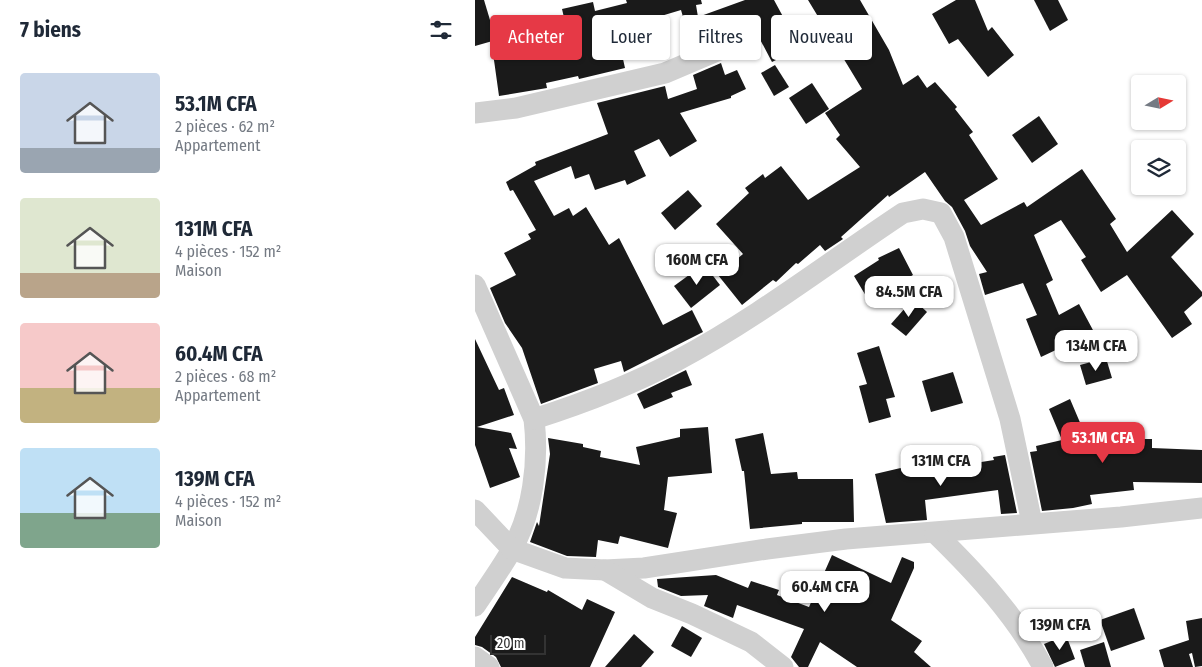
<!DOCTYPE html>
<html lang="fr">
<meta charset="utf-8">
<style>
body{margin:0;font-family:"Fira Sans Condensed",sans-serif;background:#f6f6f7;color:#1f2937;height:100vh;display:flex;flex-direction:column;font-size:19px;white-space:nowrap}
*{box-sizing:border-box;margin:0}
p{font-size:16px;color:#747a83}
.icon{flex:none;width:28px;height:28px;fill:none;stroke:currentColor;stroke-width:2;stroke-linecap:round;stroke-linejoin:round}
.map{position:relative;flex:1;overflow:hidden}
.drawer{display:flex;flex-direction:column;background:#fff;width:475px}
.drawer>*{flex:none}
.banner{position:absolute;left:15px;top:15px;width:475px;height:45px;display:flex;gap:10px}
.needle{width:32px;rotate:80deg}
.buttons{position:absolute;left:656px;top:75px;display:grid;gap:10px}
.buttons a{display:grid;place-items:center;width:55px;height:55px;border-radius:5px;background:#fff;box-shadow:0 1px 4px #0004;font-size:25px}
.scale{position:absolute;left:15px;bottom:12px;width:56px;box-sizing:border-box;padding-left:5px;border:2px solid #333;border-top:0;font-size:14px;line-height:18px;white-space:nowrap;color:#333;-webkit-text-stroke:4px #fff;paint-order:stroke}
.price{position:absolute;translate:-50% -42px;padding:0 11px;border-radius:10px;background:#fff;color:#222;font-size:16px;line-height:32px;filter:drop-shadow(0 1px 2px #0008)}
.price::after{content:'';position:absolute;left:50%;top:30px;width:15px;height:11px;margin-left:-8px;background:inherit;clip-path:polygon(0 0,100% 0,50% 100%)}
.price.current{background:#e63946;color:#fff}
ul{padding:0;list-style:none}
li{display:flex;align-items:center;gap:15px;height:125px;padding:0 20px}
li span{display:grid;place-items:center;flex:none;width:140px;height:100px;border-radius:5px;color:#555}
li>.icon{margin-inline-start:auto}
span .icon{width:60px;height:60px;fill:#fffc;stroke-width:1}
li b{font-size:21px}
h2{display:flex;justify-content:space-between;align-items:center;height:60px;padding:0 20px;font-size:21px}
.pill{padding:0 18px;border-radius:5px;background:#fff;box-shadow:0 1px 4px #0004;font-size:18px;line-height:45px}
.pill.current{background:#e63946;color:#fff}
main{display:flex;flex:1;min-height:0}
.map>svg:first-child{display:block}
.building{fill:#1a1a1a}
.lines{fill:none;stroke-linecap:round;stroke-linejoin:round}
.street{stroke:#d0d0d0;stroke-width:21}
</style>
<main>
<section class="drawer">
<h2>7 biens<svg class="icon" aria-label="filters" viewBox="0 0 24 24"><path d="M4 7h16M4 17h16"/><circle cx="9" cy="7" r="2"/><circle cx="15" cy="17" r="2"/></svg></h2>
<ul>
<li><span style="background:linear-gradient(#c9d6e8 75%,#9aa5b1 0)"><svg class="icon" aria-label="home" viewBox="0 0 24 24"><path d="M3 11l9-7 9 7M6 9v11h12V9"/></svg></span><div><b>53.1M CFA</b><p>2 pièces · 62 m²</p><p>Appartement</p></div></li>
<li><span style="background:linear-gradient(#dfe7d0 75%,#b9a48a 0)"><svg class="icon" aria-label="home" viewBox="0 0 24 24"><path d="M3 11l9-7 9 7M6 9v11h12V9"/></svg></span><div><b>131M CFA</b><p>4 pièces · 152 m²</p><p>Maison</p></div></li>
<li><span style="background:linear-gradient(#f6c9c9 65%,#c2b280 0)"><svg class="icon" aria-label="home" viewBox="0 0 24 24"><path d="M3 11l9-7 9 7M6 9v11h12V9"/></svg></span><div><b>60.4M CFA</b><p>2 pièces · 68 m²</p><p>Appartement</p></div></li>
<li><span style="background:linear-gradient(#bfe0f5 65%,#7fa58c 0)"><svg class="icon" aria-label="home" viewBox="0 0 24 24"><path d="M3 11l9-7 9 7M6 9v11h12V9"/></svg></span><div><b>139M CFA</b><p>4 pièces · 152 m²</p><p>Maison</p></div></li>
</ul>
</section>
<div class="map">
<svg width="727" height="667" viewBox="0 0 727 667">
<rect width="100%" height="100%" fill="#fff"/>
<g class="building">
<path d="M0,0h9l12,40 -21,6z"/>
<path d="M151,0h75l1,4 -6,1 2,12 47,-17h29l26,48 -28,14 -18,-34 -8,-1 -54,21 -11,-38 -30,9 5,22 -35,9 4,18 -46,11 -1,-3 -32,7 1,5 -48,8 -6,-43 48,-7v4l29,-7 -8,-34 31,-7 2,9 32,-8z"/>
<path d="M333,0h52l29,50 14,35 15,-10 9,13 8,-6 22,25 -2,2 18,23 -4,3 29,44 -34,21 17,25 43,-23 3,5 55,-38 34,50 -6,5 17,28 45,-42 22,24 -23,23 31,35v4l-18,16 8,12 -20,14 -45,-63 -26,17 -20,-32 5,-3 -25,-37 -27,15 19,45 -7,4 13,31 20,-11 15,28 -53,25 -15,-38 11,-4 -14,-32 -38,12 -6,-21 8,-2 -17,-26 -5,-15 -13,-24 -7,-6 -20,-29 -36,25 -1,-2 -47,42 2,2 -18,12 -5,-6 -22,19 -2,-1 -20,19 -3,-2 -31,25 -24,-30 25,-21 -27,-30 33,-31 -4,-5 18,-14 2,4 16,-12 27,34 52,-33 -24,-28 4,-4 -15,-22 37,-24z"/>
<path d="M481,0h19l13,31 4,-4 22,28 -26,22 -30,-38 -9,5 -17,-30z"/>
<path d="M559,0h24l10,20 -18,11z"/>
<path d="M246,63l4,12 12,-5 9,19 -15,7v2l-51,15 17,28 -27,16 -11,-18 -25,12 12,25 -19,9 -2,-5 -30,10 -6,-16 -14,5 -4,-13 -37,15 20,35 15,-8 4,8 13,-9 23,38 10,-7 44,87 29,-15 11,22 -79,40 -3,-11 -27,8 4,14 -57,21 -19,-56 -17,-25 -15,-35 26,-13 -12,-22 27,-14 -3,-5 8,-4 -23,-40 -3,1 -4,-9 30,-17 -1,-3 73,-28 -11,-31 68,-17 3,13 29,-10 -4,-14z"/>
<path d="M300,65l14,22 -15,9 -13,-23z"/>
<path d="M337,83l17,26 -23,15 -17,-26z"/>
<path d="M564,116l19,28 -26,19 -20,-28z"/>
<path d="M213,190l14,16 -27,24 -14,-17z"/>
<path d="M424,248l14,27 -44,26 -15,-25 25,-16 -1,-2z"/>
<path d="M229,264l16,21 -29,23 -17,-22z"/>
<path d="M438,299l14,13 -21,24 -15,-12z"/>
<path d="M0,339l24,51 5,-2 10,27 -37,12 34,6 6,16 -8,-1 11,29 -30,11 -15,-43z"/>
<path d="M404,346l16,51 -9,2 5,18 -22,6 -10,-37 8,-2 -10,-31z"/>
<path d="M631,358l6,20 -26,7 -6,-20z"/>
<path d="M211,370l6,15 -21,8 2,4 -29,12 -7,-15z"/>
<path d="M478,372l10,31 -32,9 -9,-31z"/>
<path d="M595,399l17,40 41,-4v4h24v9l50,2v33l-69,-1 1,8 -44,5 2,9 -19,4 -31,3 -12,-59 7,-1 -1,-5 26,-6 -13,-31z"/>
<path d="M233,427l4,46 -44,4 -4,33 13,3 -9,35 -48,-12 -2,8 -20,-4 -2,17 -29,-1 -37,-14 7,-20 2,4 11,-72 -2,-16 35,6v3l18,4 -1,6 40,8 -4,-18 44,-10v-8z"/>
<path d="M288,433l8,41 26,-2 1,7h55l1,43h-52v2l-52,5 -6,-58h-2l-7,-32z"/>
<path d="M530,455l12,58 -16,1 -3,-24 -73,10 2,20 -41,3 -11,-49 47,-11v3l34,-3v3l38,-6 -1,-3z"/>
<path d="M357,555l59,28 11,-26 12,5v6l-23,52 31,21 -8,11 17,15h-74l-37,-25 -12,25h-9l-8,-10 13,-28 -67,-24 -4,13 -29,-12 4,-11 -27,1 -23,-9 -1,-8 59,-4 32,13 3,-7 28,9 -2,5 32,12z"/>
<path d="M37,577l35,15 1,-2 34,20 5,-11 28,13 -25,55h-89l-5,-10 -14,-10 -7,-2v-8z"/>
<path d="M659,608l11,31 -34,12 -11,-31z"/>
<path d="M727,618v48l-7,1 -3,-14 -3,1 4,13h-29l-5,-17 30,-10 -3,-19z"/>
<path d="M207,626l20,12 -11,19 -20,-11z"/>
<path d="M159,634l20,18 -13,15h-36z"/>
<path d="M591,635l9,24 -20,8 -11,-23z"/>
<path d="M629,642l7,25h-26l-5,-17z"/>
</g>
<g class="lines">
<g class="street">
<path d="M0,113l41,-5 149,-35 80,-34"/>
<path d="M0,285l59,134c5,43 -1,94 -23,132 -11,19 -24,37 -36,55"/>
<path d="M59,419c50,-16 98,-34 144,-59 79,-42 151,-98 225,-147l20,-4 18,4 13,24 56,182 22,104"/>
<path d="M0,510l37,39 53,19 40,2 39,-2 123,-19 79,-10 275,-22 81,-9"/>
<path d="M460,533c41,40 81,83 108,134"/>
<path d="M130,570l47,28 40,16 59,28 32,25"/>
<path d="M0,657l14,10"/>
</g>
</g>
</svg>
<div class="buttons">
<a><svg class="needle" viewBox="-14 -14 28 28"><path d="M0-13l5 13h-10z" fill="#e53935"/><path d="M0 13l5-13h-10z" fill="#747a83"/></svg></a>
<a><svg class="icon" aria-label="layers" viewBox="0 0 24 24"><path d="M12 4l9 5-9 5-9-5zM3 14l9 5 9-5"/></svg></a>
</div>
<div class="scale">20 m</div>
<b class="price" style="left:222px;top:286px">160M CFA</b>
<b class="price" style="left:434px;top:318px">84.5M CFA</b>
<b class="price" style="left:621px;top:372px">134M CFA</b>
<b class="price current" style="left:628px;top:464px">53.1M CFA</b>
<b class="price" style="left:466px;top:487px">131M CFA</b>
<b class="price" style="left:350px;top:613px">60.4M CFA</b>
<b class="price" style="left:585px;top:651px">139M CFA</b>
<div class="banner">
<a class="pill current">Acheter</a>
<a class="pill">Louer</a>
<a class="pill">Filtres</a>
<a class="pill">Nouveau</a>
</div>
</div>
</main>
